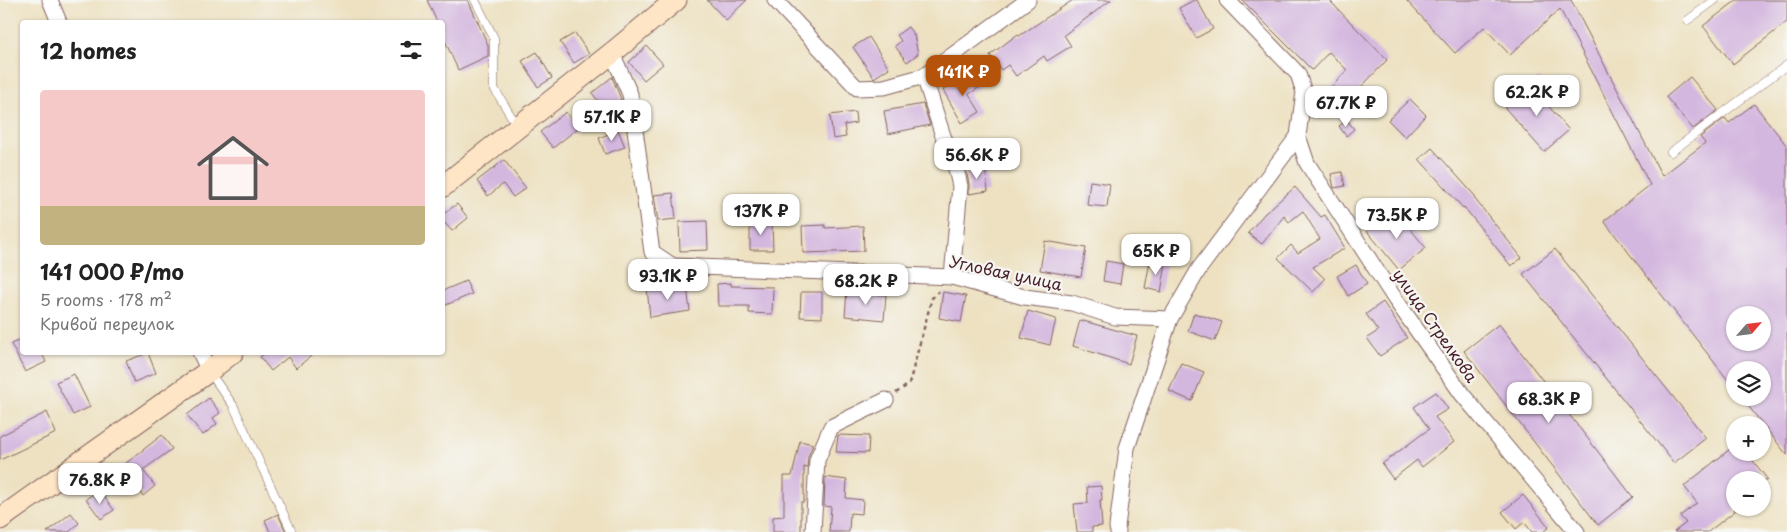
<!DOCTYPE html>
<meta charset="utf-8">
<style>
body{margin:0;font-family:"Playpen Sans",sans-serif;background:#f6f6f6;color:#222;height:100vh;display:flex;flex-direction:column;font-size:19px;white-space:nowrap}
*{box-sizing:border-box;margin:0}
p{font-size:16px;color:#767676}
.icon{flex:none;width:28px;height:28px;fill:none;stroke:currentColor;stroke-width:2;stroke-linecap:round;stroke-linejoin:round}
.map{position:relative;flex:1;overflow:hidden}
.sheet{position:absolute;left:20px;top:20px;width:425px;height:335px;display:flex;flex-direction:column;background:#fff;border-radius:5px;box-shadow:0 1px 4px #0004}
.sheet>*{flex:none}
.needle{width:32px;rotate:62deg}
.fabs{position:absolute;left:1726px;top:306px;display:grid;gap:10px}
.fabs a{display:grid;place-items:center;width:45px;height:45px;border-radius:50%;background:#fff;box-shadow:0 1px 4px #0004;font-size:25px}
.price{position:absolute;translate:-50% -42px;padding:0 11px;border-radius:10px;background:#fff;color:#222;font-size:16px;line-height:32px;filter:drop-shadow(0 1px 2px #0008)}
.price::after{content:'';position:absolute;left:50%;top:30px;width:15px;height:11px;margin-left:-8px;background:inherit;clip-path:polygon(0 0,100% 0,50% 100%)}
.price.active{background:#b45309;color:#fff}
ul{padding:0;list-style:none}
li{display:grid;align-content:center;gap:10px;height:265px;padding:0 20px}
li span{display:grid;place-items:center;height:155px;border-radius:5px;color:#555}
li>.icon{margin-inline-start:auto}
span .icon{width:90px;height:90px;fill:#fffc;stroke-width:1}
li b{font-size:21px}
h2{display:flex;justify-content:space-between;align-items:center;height:60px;padding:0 20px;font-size:21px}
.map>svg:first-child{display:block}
.building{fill:#d4b7df;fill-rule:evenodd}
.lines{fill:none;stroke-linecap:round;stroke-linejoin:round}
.lane-casing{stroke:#836360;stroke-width:9}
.street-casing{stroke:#836360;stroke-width:17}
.secondary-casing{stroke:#836360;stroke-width:23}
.path{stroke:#836360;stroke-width:2.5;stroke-dasharray:4 4;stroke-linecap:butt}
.lane{stroke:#fff;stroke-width:8}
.street{stroke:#fff;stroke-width:15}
.secondary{stroke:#fee5c5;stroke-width:21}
.labels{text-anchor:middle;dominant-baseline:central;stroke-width:4.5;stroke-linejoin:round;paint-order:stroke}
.street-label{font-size:16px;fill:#4a1f2b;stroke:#f6f6f2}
</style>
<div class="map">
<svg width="1787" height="532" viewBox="0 0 1787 532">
<rect width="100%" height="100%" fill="#f6f6f2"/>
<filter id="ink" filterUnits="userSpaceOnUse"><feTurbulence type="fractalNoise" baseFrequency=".02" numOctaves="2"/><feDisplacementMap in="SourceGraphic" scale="10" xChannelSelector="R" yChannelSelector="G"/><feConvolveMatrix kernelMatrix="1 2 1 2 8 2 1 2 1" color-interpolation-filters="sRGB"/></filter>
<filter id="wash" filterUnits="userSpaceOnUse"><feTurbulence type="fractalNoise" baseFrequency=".0096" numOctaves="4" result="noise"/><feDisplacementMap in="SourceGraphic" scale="20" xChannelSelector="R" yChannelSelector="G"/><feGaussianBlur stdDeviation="1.12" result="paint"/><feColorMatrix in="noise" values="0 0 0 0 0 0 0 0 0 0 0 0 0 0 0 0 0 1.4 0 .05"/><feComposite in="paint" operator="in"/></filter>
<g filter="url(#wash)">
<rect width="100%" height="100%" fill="#ede1c1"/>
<g id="blocks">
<g class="building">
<path d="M427,0h41l20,45v11l-30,14 -16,-36v-12h-5z"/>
<path d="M707,0h40l-21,20z"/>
<path d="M1073,0h38l-47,35 7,11 -24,15 -3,-5 -28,20 -8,-11 -7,5 -11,-15 28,-21 1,2z"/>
<path d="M1194,0h3l16,29 -17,9 -17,-30z"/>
<path d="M1242,0h87l58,60 -44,46 -15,-15 19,-21 -18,-18 -17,18z"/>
<path d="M1406,0h165l91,176 43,-33 -5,-6 25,-19 4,5 25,-19 33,42v309l-45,-57h20v-28h-27v19l-131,-168 46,-36 -90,-176 -50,46 -26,-28 -29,26zM1735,315h27v27h-27z"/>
<path d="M1737,0h50v22l-54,42 -30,-38z"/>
<path d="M908,27l6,8 4,19 -11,8 -12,-16 6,-5 -4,-6z"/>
<path d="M575,33l14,21 -15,9 -14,-21z"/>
<path d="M869,37l20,31 -15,10 -21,-31z"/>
<path d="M647,46l16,18 -19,16 -15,-18z"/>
<path d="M537,52l15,26 -14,9 -16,-26z"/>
<path d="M972,73l8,14 -11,7 11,18 -18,11 -19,-33z"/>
<path d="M612,77l9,22 -14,13 -15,-19z"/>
<path d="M1690,77l28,33 -25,19 -27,-32z"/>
<path d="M1539,78l8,10 -8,7 30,35 -25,22 -39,-44z"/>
<path d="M1410,99l16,16 -21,22 -17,-17z"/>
<path d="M923,104l7,21 -42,9 -4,-23z"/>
<path d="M566,112l12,16 -25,20 -13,-16z"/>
<path d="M855,112l1,11 -12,2 2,12 -13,2 -3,-24z"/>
<path d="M1347,120l7,9 -8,7 -7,-10z"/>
<path d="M618,130l7,17 -20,7 -6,-16z"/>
<path d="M1432,148l44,49 -2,1 48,60 -11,8 -47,-59 -1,1 -44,-49z"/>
<path d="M504,160l22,28 -13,9 -10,-13 -15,12 -11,-15z"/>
<path d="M985,167l3,24 -19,3v-10l-3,-15z"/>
<path d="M1342,172l3,14 -11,2 -3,-14z"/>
<path d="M1090,181l20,3 -3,23 -20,-2z"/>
<path d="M1295,187l26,30 4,-2 20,33 -32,19 12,12 -12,13 -35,-34 13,-13 7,8 22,-14 -17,-28 -14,11 -5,-6 -22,28 -14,-11 16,-19z"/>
<path d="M673,193l3,26 -18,2 -4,-26z"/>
<path d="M457,204l11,14 -16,13 -10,-11v-5z"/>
<path d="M1394,209l32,39 -27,22 -32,-39z"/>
<path d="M707,221l1,29 -28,1 -1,-29z"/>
<path d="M772,222l1,28h-23v-27z"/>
<path d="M825,225v3l38,-2 1,25 -61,2 -1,-27z"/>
<path d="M1045,241l41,7 -5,29 -41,-7z"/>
<path d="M1555,249l151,189 -32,25 -151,-189z"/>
<path d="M1106,261l17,3 -3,20 -17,-3z"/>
<path d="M1150,261l16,3 -5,28 -16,-4z"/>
<path d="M1356,265l11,19 -19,12 -11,-20z"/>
<path d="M466,281l6,13 -26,11 -4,-7v-7z"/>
<path d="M731,283v3l42,1 -1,27 -23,-1v-7h-31l-1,-22z"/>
<path d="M669,286v4l18,-3 3,24 -40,6 -3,-29z"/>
<path d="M847,291l39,4 -2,25 -39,-4z"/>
<path d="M801,292h21v26l-22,-1z"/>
<path d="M943,292l23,4 -5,26 -22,-4z"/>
<path d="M1383,302l24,36 -27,18 -13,-18 11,-7 -12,-17z"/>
<path d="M1028,311l28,8 -6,26 -29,-7z"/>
<path d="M1194,313l28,9 -7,19 -27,-10z"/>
<path d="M1080,320l57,16 -8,28 -56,-18z"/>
<path d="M1499,324l134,173 -35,28 -134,-174z"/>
<path d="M22,339v13h19l5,10 -21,10 -14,-28z"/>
<path d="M267,352h49l-20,16 -8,-11 -17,14 -11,-14z"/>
<path d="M148,353l8,20 -22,9 -8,-21z"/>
<path d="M1181,363l23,9 -12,29 -23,-10z"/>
<path d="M74,374l16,33 -17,8 -17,-33z"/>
<path d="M1436,392l12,17 -13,8 19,25 -32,25 -5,-7 -24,19 -11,-15 47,-35 -15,-22z"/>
<path d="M209,398l11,15 -7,5 4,6 -14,11 -16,-20z"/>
<path d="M47,412l9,21 -56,27v-24z"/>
<path d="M162,435l10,14 -29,21 12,16 -12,10 -22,-29z"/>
<path d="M838,435l31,1 -1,17 -32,-1z"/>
<path d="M800,441l13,3 -5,13 -1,11 -3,-1v35h-3v30h-28v-15l11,-1v-40h8z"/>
<path d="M1735,445v7h11l22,28h-33v31l-27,21h-34l12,-9 -6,-7 17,-13 -13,-17z"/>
<path d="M825,477l22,3 -1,18 17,2 -1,14 -12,-1 -1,19h-20l2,-25 -7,-1z"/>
<path d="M1101,486l1,14h-2l2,26 -10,1v5h-15l-3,-28 14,-1 -1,-16z"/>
<path d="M99,490l15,20 -13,9 -15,-20z"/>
<path d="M1523,495l26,32 -6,5h-11l-8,-10 -8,7 -14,-17z"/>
<path d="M71,513l8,10 -10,9h-22z"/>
<path d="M278,514l8,18h-16l-5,-12z"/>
</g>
</g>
</g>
<g filter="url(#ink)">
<use href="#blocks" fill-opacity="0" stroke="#836360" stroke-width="1"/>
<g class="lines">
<defs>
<g id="lane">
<path d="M475,0l19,38v50l23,38"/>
<path d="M1688,20l27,-20"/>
<path d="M1671,152l116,-87"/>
<path d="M210,373l23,32 59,127"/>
</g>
<g id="street">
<path d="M50,0l9,22"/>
<path d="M775,0l82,88 27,-1 40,-11 104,-76"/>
<path d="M1227,0l71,74 6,18 -6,44 9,27 88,136 67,95 115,138"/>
<path d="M612,53l18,41 22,158 21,14 279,11 72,20 48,6 43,14 55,2"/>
<path d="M924,76l19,60 11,24 6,26 -8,91"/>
<path d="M200,352l9,19"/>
<path d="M813,532l4,-72 14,-33 55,-27"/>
<path d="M1118,532l-1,-5 10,-79 43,-129 29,-50 99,-133"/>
</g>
<g id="secondary">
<path d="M442,187l170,-134 64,-53"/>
<path d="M0,519l209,-148 24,-19"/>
</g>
</defs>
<use href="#lane" class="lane-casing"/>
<use href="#street" class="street-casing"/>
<use href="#secondary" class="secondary-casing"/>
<path class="path" d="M896,393l13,-9 23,-86 7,-7"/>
<use href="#lane" class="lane"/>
<use href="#street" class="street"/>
<use href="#secondary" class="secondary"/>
</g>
</g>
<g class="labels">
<g class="street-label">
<text transform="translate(1006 272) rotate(12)">Угловая улица</text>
<text transform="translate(1436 325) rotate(55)">улица Стрелкова</text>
</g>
</g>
</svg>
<div class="fabs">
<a><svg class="needle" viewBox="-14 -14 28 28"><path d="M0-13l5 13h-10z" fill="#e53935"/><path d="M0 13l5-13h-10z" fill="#767676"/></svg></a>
<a><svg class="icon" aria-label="layers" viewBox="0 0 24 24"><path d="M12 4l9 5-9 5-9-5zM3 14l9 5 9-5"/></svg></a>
<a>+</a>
<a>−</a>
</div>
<b class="price active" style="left:963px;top:97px">141K ₽</b>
<b class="price" style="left:1537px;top:117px">62.2K ₽</b>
<b class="price" style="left:1346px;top:128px">67.7K ₽</b>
<b class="price" style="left:612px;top:142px">57.1K ₽</b>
<b class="price" style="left:977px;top:180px">56.6K ₽</b>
<b class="price" style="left:761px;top:236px">137K ₽</b>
<b class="price" style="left:1397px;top:240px">73.5K ₽</b>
<b class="price" style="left:1156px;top:276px">65K ₽</b>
<b class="price" style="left:668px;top:301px">93.1K ₽</b>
<b class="price" style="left:866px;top:306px">68.2K ₽</b>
<b class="price" style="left:1549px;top:424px">68.3K ₽</b>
<b class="price" style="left:100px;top:505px">76.8K ₽</b>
<section class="sheet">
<h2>12 homes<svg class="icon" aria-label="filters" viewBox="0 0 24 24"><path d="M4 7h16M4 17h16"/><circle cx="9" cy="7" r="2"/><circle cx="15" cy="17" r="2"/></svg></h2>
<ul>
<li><span style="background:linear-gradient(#f6c9c9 75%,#c2b280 0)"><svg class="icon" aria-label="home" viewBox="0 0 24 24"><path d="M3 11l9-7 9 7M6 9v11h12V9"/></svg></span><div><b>141 000 ₽/mo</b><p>5 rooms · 178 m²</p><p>Кривой переулок</p></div></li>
</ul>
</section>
</div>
